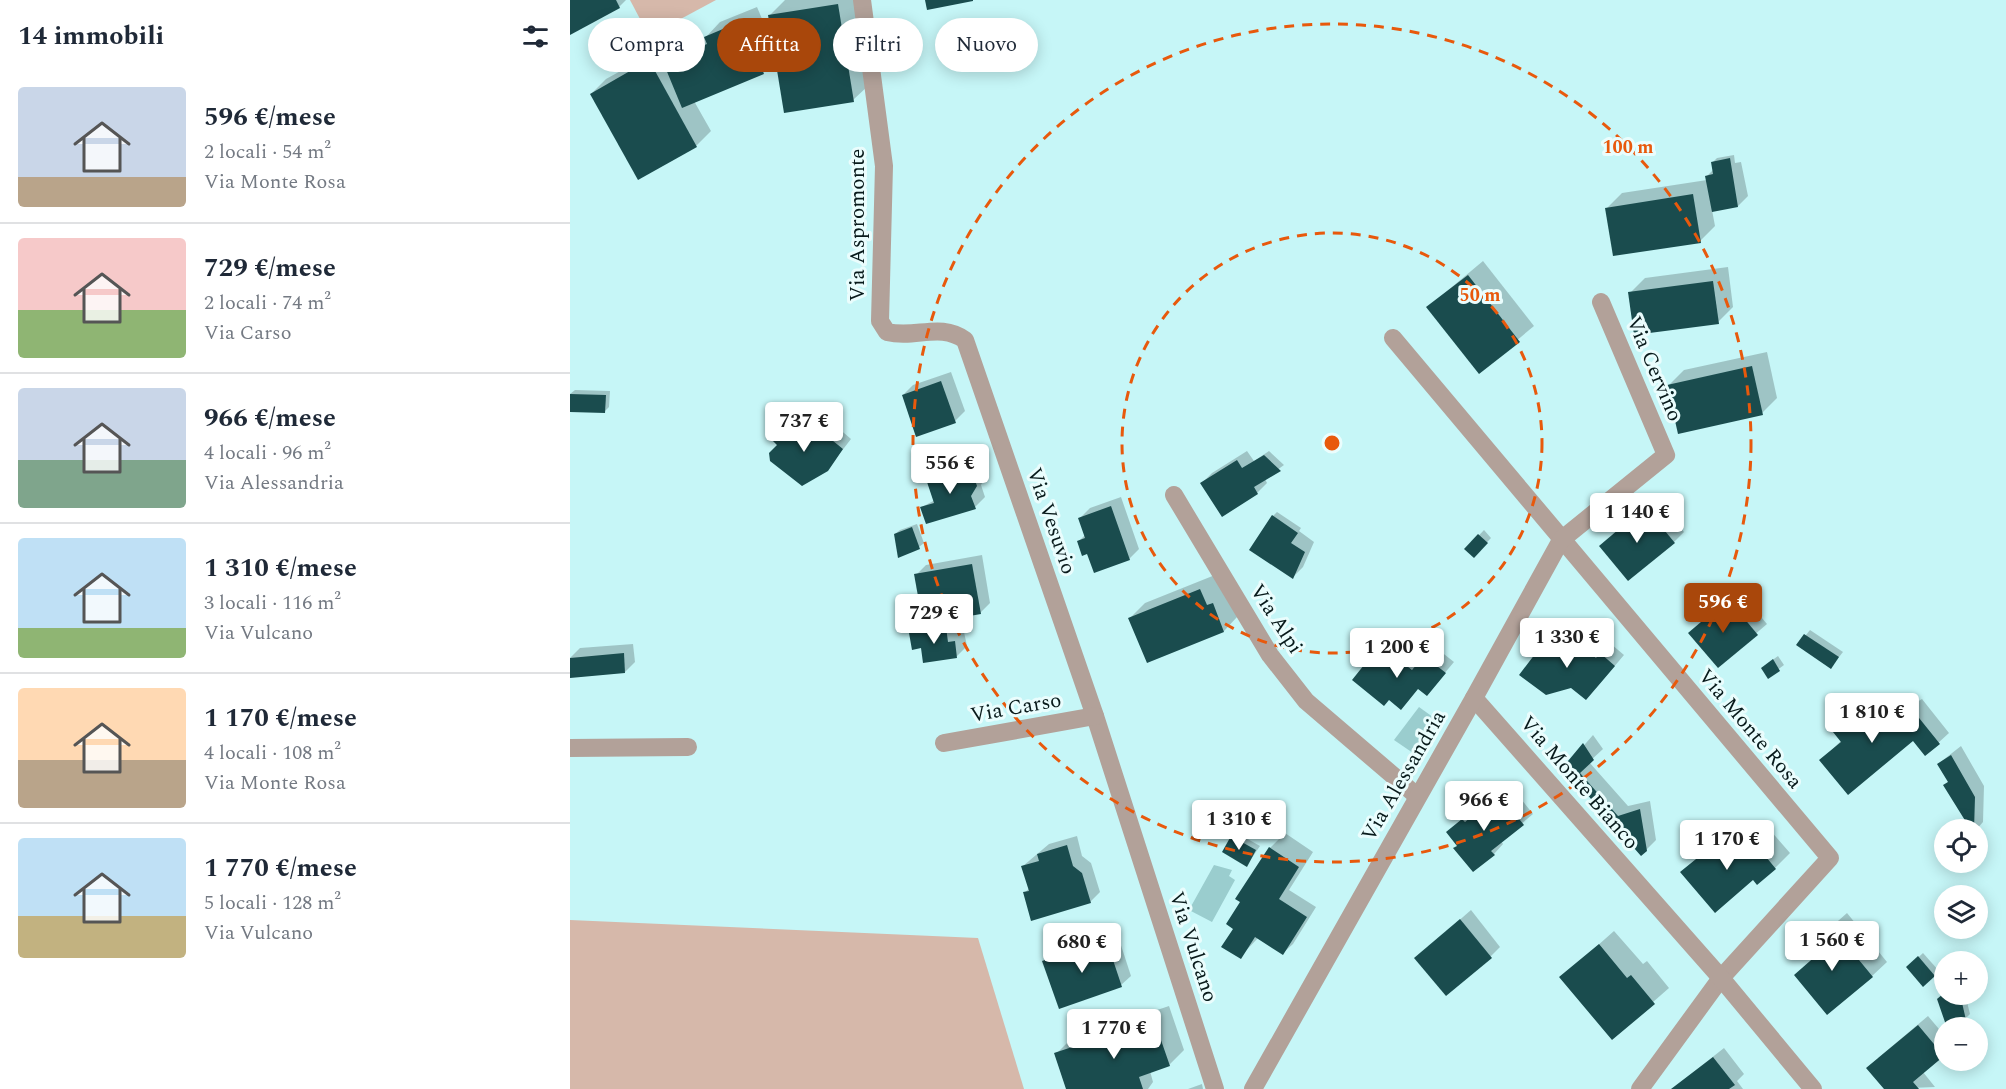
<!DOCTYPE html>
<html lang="it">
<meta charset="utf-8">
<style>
body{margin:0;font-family:Spectral,serif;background:#f6f6f7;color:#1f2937;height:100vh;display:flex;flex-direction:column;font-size:22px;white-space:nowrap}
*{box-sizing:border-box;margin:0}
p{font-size:20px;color:#747a83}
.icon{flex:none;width:33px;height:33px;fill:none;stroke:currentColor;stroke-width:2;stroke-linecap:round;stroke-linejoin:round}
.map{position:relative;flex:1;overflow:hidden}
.side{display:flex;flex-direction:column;background:#fff;width:570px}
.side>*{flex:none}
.guide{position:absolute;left:18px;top:18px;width:570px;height:54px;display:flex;gap:12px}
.tools{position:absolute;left:1364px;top:819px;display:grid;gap:12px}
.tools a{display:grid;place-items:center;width:54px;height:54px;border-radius:50%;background:#fff;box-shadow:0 3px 15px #0003;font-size:30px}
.price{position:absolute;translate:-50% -51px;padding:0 14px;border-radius:6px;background:#fff;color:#222;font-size:20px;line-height:39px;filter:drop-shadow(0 2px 3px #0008)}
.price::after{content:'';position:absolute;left:50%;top:36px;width:18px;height:14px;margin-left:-9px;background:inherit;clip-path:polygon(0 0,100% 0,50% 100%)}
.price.active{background:#a9470b;color:#fff}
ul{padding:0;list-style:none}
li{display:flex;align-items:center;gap:18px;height:150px;padding:0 18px}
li+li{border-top:2px solid #e0e1e3}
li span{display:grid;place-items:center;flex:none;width:168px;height:120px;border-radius:6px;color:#555}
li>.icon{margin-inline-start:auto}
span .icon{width:72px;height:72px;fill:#fffc;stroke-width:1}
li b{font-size:26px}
h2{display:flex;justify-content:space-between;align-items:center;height:72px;padding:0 18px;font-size:26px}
.pill{padding:0 21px;border-radius:27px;background:#fff;box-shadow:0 3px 15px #0003;font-size:21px;line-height:54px}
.pill.active{background:#a9470b;color:#fff}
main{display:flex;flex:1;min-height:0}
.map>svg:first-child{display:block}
.green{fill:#d6b8aa}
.water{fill:#9acdce}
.shadow{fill:#0003}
.building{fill:#1a4c4e}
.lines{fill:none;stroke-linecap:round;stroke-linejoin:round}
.street{stroke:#b2a199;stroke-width:18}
.ring{fill:none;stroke:#e8590c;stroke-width:3;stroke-dasharray:10 8}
.labels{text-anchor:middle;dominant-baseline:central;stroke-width:6;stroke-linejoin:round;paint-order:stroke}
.street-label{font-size:21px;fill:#081a1b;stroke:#eafdfd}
.centre{fill:#e8590c;stroke:#eafdfd;stroke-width:3}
.ring-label{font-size:18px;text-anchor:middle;font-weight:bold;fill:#e8590c;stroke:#eafdfd;stroke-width:6;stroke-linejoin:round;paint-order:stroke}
</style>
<main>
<section class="side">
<h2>14 immobili<svg class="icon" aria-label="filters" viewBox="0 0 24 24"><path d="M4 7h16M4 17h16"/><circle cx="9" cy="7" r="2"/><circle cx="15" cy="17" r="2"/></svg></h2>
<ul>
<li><span style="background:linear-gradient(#c9d6e8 75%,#b9a48a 0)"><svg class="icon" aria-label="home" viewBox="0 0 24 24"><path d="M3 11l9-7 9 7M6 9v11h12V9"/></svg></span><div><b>596 €/mese</b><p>2 locali · 54 m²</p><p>Via Monte Rosa</p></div></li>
<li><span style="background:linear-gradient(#f6c9c9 60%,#8fb573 0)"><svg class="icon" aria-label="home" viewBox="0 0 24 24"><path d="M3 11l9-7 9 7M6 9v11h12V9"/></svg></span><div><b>729 €/mese</b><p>2 locali · 74 m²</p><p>Via Carso</p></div></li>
<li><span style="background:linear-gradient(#c9d6e8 60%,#7fa58c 0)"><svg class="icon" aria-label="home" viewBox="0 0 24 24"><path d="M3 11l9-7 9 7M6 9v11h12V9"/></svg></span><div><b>966 €/mese</b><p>4 locali · 96 m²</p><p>Via Alessandria</p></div></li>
<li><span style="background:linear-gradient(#bfe0f5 75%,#8fb573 0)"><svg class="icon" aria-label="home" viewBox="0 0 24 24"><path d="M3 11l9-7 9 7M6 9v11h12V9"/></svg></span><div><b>1 310 €/mese</b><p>3 locali · 116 m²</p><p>Via Vulcano</p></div></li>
<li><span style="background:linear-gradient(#ffd9b3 60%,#b9a48a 0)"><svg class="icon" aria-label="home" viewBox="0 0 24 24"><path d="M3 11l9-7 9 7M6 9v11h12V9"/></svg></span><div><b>1 170 €/mese</b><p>4 locali · 108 m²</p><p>Via Monte Rosa</p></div></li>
<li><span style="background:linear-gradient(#bfe0f5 65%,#c2b280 0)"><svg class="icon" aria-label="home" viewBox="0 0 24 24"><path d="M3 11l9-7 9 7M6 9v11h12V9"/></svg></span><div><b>1 770 €/mese</b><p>5 locali · 128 m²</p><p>Via Vulcano</p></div></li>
</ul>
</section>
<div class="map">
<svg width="1436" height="1089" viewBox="0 0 1436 1089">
<rect width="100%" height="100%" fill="#c6f6f7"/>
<g class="green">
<path d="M60,0h86l-67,36z"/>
<path d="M0,920l408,18 46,151h-454z"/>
</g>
<g class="water">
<path d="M849,707l18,13 -24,33 -19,-13z"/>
<path d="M644,865l18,5 -3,6 6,4 -23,42 -23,-12z"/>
</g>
<g class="shadow">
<path d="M0,0h56l-7,7 -49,26z"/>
<path d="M215,0h70l13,86 -15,14 -76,-41 -14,14 -69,28 17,30 -15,15 -105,-52 15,-15 58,-32 6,10 10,-10 26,-10 14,-15 37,-15 17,40 -4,-32z"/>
<path d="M1164,155l1,8 6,-1 7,34 -10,10 -26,4 3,16 -15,15 -93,-33 15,-15 85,-13v-4l7,-7 -1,-7 4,-4z"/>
<path d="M913,261l51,65 -55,46 -51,-65z"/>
<path d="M1158,267l5,40 -15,15 -88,-29 15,-15z"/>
<path d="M1197,352l10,46 -15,15 -93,-28 15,-15z"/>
<path d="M381,372l14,39 -10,10 -52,-26 10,-10z"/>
<path d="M5,390l35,1 -1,16 -5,5 -34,-2v-16z"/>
<path d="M239,415h14l28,24 -24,31 -48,-25 -1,-14 16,-14 5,8z"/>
<path d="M677,451l7,10 15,-10 15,14 -19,14 2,4 -10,10 -35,22 -20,-32 10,-10z"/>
<path d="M410,456l6,19 -5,10 4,12 -10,10h-53l13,-7 -7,-21 10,-10z"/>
<path d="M551,497l18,52 -10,10 -41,-7 -10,-10 7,-7 -5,-17 10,-10z"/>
<path d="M1086,499l28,33 -10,10 -73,4z"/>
<path d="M707,512l24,16 -2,3 15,11 -11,25 -10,10 -20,-61z"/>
<path d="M347,524l7,19 -5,4 -24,-13 5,-4z"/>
<path d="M914,530l7,8 -17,18 -8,-7z"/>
<path d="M412,555l8,48 -10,10 -25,4 3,16 6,-1 3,14 -10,10 -35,-9 -11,-14 13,-10 -8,-48 10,-10z"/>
<path d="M645,575l23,41 -14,15 -76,30 -18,-43 15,-15z"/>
<path d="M1169,591l28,33 -49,42 -28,-33z"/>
<path d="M1027,628l2,2 -6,7 13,12 5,-5 13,11 -28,33 -47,-50 10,-9 15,11z"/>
<path d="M1240,630l33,22 -12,15 -33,-22z"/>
<path d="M817,641l14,10 4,-4 17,14 13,-14 19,15 -27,32 -8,-6 -30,11 -35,-19z"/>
<path d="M63,644l2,18 -10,10 -55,-14 10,-10z"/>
<path d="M1208,656l6,9 -16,12 -1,-13z"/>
<path d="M1341,694l6,8 5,-3 27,34 -23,21 -13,-16 -92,22 21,-20 -11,-23 19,-15 16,19 17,-14 4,5z"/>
<path d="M1023,735l10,14 -14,13 39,44 22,-5 6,39 -10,10 -81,-83z"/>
<path d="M1391,746l23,40 -1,36 -7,8h-3l-28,-45 4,-4 -11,-17z"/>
<path d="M940,785l23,29 -32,27 2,3 -9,10 -36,-9 -10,-13 25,-22 2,3z"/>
<path d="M1192,821l28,32 -15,15 -21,10 -72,-6 55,-48 9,10z"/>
<path d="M667,833l23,13 -13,19 -14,-28z"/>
<path d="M715,833l28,19 -24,38 27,17 -23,37 -10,9 -25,-15 -18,19 -5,-29 35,-80z"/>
<path d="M507,836l5,20 9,7 9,29 -10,10 -66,-9 6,-5 -7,-22 26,-22z"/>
<path d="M901,910l29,37 -9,9 -75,2z"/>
<path d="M1277,913l40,49 -15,14 -76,-1 23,-22 -7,-9z"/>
<path d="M546,930l15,46 -10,9 -77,-24 10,-10z"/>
<path d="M1044,931l29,33 4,-3 22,27 -57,50 -51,-60z"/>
<path d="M1353,953l16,18 -16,14 -15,-18z"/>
<path d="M1374,994h21l5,20 -5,5z"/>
<path d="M599,1006l15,44 -15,15 -19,6 3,11 -5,7h-80l-12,-35 15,-15z"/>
<path d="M1358,1016l16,19v19l-21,18 12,15 -49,2 -8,-31z"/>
<path d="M1154,1048l20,26 -7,7 6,8h-71z"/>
<path d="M632,1084l1,5h-15z"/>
</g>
<g class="building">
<path d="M0,0h46l4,8 -50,27z"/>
<path d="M355,0h48v1l-46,9z"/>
<path d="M268,4l16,98 -70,11 -16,-98z"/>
<path d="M172,21l22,53 -82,34 -19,-46 44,-18 -3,-7z"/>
<path d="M79,60l48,87 -59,33 -48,-86z"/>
<path d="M1160,158l8,49 -26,5 -7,-36 8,-2 -2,-12z"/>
<path d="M1123,194l8,49 -88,13 -8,-48z"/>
<path d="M898,275l52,67 -41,32 -53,-67z"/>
<path d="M1143,281l6,43 -85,11 -6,-43z"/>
<path d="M1182,366l11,49 -85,19 -11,-49z"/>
<path d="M371,381l15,42 -40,14 -14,-42z"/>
<path d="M0,394l36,1 -1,18 -35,-1z"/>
<path d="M228,424h14l31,25 -15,22 -26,15 -32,-25 -1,-8 8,-8 -5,-5 5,-10 7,-4 5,7z"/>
<path d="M694,455l17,16 -27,16 4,7 -36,23 -22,-34 37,-23 5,8z"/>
<path d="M400,465l7,21 -6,10 5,13 -50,15 -6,-17 14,-4 -8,-24z"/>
<path d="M541,506l19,54 -36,13 -7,-19 -5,2 -5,-15 8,-3 -7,-20z"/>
<path d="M1075,507l30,36 -47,38 -29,-35z"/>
<path d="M702,515l26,18 -7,10 14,9 -12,27 -44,-29z"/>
<path d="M342,527l8,22 -22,9 -4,-24z"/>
<path d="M908,534l10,9 -14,15 -10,-9z"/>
<path d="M402,564l9,50 -58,10 -9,-50z"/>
<path d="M630,589l7,16 6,-2 11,29 -77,31 -19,-45z"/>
<path d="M1158,599l30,36 -40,33 -30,-35z"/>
<path d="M376,627l2,15 7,-1 2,17 -34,5 -2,-15 -9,2 -3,-17z"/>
<path d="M1234,634l35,23 -8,12 -35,-24z"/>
<path d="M978,637l15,12 24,-12 3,3 -6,8 12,10 4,-5 15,13 -29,34 -15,-12 -25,7 -27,-20z"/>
<path d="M806,650l14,10 4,-4 18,14 12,-14 22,17 -19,23 -9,-7 -17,21 -12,-10 -5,6 -32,-26z"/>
<path d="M54,653l1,20 -55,5v-20z"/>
<path d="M1203,659l7,12 -12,8 -7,-11z"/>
<path d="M1331,702l6,9 4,-3 29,36 -15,12 -12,-15 -65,54 -29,-35 22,-18 -16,-20 20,-17 16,20 6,-5 4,6z"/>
<path d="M1013,743l11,17 -14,13 38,43 22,-7 7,42 -6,5 -78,-89z"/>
<path d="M1381,755l24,42 -1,33h-3l-28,-45 5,-3 -11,-18z"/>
<path d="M929,794l25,31 -33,26 4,4 -22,17 -20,-24 4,-2 -11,-14 16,-13 3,3z"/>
<path d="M1177,834l29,35 -19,16 -4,-5 -38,33 -35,-41 42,-34 8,10z"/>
<path d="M661,836l25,14 -9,17 -25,-15z"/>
<path d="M497,845l6,21 9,7 9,30 -60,18 -8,-29 6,-1 -8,-25 18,-5 -2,-7z"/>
<path d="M699,847l30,20 -20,32 28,18 -24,38 -28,-18 -14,22 -20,-12 12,-18 -7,-5 14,-22 -5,-3z"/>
<path d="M890,919l32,39 -46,38 -32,-38z"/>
<path d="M1261,926l42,51 -46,38 -33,-40 24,-21 -8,-11z"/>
<path d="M536,939l16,48 -63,22 -17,-48z"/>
<path d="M1029,944l28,34 4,-3 24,29 -43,36 -53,-63z"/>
<path d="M1348,956l17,20 -12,11 -17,-20z"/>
<path d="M1373,994h17l6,26 -20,5 -9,-26z"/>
<path d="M584,1020l16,46 -31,11 4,12h-77l-12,-36z"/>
<path d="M1348,1025l26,31 -31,26 6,7h-35l-18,-21z"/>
<path d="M1143,1057l22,28 -6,4h-58z"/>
</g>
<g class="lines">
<g class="street">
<path d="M292,0l22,166 -4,155 7,11c29,7 53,-10 78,8l130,376 120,373"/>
<path d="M823,338l437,520 -109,120 -81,111"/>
<path d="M604,495l96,160 36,46 111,95"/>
<path d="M904,698l247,280 92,111"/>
<path d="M374,743l151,-27"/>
<path d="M0,748l118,-1"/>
<path d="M683,1089l221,-391 87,-158 105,-85 -65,-153"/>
</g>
</g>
<g class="ring">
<circle cx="762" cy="443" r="210"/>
<circle cx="762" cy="443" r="419"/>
</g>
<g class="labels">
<g class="street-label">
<text transform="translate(288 225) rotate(-90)">Via Aspromonte</text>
<text transform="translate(1084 369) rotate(67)">Via Cervino</text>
<text transform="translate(481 521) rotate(71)">Via Vesuvio</text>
<text transform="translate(706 619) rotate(57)">Via Alpi</text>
<text transform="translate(446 708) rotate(-10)">Via Carso</text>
<text transform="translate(1180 729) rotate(50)">Via Monte Rosa</text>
<text transform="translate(834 776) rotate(-60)">Via Alessandria</text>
<text transform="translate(1009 783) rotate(49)">Via Monte Bianco</text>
<text transform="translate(623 947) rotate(72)">Via Vulcano</text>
</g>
</g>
<circle cx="762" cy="443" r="9" class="centre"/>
<g class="ring-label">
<text x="1058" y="153">100 m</text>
<text x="910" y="301">50 m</text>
</g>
</svg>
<div class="tools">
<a><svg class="icon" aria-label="locate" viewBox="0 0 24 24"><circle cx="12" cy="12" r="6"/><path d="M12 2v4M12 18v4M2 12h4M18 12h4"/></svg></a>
<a><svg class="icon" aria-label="layers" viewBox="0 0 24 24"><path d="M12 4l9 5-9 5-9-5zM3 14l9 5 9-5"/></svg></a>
<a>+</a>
<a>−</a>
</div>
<b class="price" style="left:234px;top:453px">737 €</b>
<b class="price" style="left:380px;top:495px">556 €</b>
<b class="price" style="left:1067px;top:544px">1 140 €</b>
<b class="price active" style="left:1153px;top:634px">596 €</b>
<b class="price" style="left:364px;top:645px">729 €</b>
<b class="price" style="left:997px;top:669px">1 330 €</b>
<b class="price" style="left:827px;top:679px">1 200 €</b>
<b class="price" style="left:1302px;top:744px">1 810 €</b>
<b class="price" style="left:914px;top:832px">966 €</b>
<b class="price" style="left:669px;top:851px">1 310 €</b>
<b class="price" style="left:1157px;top:871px">1 170 €</b>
<b class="price" style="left:1262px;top:972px">1 560 €</b>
<b class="price" style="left:512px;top:974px">680 €</b>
<b class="price" style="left:544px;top:1060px">1 770 €</b>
<div class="guide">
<a class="pill">Compra</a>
<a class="pill active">Affitta</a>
<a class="pill">Filtri</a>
<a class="pill">Nuovo</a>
</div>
</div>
</main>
